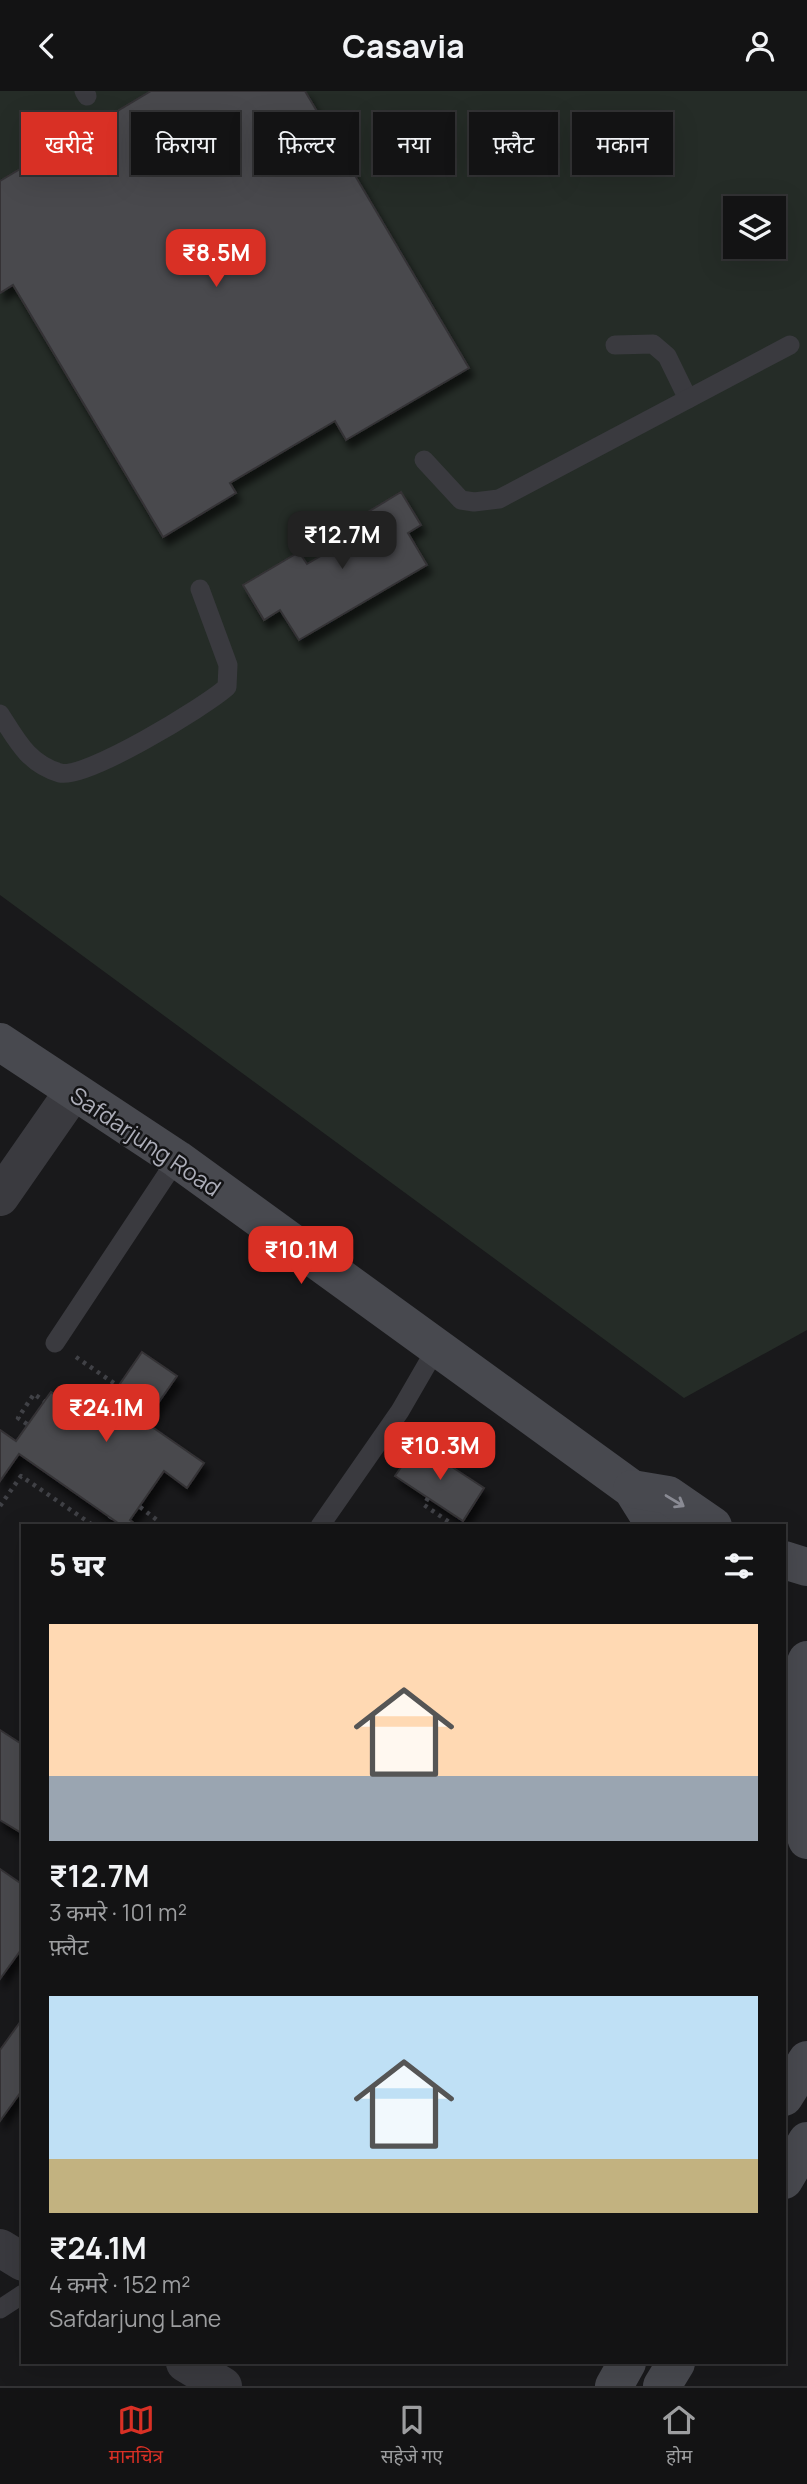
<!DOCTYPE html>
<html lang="hi">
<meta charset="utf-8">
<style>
body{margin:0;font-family:Manrope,"Noto Sans Devanagari",sans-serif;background:#202022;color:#f1f3f6;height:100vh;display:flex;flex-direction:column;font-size:26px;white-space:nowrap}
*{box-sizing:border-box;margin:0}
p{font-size:23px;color:#9d9ea0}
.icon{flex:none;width:38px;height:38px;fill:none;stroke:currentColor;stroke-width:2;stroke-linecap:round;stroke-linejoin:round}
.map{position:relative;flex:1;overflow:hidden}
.details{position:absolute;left:21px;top:1433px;width:765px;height:840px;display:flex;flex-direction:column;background:#131314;border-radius:0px;box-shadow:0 7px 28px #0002,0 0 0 2px #323234}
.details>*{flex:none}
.top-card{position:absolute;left:21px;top:21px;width:766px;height:63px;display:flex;gap:14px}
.buttons{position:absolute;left:723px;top:105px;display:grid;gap:14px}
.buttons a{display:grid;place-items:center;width:63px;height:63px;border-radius:0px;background:#131314;box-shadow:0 7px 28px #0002,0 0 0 2px #323234;font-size:35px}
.price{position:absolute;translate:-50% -60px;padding:0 16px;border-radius:14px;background:#d93025;color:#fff;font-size:23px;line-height:46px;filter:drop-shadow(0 2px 4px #0008)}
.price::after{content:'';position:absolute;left:50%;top:42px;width:21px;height:16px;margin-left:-10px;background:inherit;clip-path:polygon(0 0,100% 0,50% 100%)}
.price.selected{background:#222;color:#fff}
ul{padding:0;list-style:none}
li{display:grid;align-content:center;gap:14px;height:371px;padding:0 28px}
li span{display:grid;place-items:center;height:217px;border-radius:0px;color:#555}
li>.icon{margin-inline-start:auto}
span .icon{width:126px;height:126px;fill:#fffc;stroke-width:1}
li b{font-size:30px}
h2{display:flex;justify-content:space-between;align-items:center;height:84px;padding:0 28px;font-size:30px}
.tag{padding:0 24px;border-radius:0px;background:#131314;box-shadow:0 7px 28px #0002,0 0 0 2px #323234;font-size:24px;line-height:63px}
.tag.selected{background:#d93025;color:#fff}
header{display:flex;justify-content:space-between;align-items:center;height:91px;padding:0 28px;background:#131314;font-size:32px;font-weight:700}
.dock{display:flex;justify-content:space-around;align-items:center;height:98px;border-top:2px solid #323234;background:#131314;font-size:19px;color:#9d9ea0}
.dock a{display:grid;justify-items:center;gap:4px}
.dock .selected{color:#d93025}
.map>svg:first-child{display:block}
.green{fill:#252c27;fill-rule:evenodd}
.building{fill:#48494d;stroke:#343336;stroke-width:2;filter:url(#shadow)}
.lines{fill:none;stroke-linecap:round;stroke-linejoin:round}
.path{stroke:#404146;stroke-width:4.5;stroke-dasharray:3.5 5;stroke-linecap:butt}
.service{stroke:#3a3a3f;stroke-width:19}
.minor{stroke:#3a3a3f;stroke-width:38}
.secondary{stroke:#48494f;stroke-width:38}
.oneway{stroke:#8a8b94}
.labels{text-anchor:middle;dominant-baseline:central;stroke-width:5;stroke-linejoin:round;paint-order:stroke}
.street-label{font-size:23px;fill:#adaeb9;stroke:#141416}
</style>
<header><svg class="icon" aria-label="back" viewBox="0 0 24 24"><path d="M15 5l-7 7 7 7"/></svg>Casavia<svg class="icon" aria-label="person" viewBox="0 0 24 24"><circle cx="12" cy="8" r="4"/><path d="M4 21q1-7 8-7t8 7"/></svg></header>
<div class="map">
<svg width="807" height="2295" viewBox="0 0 807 2295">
<defs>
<filter id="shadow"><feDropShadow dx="4.5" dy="8" stdDeviation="3.5" flood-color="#0009"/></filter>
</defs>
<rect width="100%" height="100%" fill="#19191b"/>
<path class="green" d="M0,0h807v1239l-123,68 -684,-503zM735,117h39v39h-39z"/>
<g class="building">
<path d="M151,0h154l164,277 -123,72 -11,-19 -105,62 6,10 -73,44 -150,-252 -13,8v-112z"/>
<path d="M401,401l20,33 -13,8 19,32 -128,75 -19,-30 -16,10 -21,-35 56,-33 8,12 53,-31 -7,-12z"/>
<path d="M142,1261l35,24 -32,46 59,41 -17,25 -23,-17 -34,49 8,6h-22l2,-3 -99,-69 -19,27v-51l16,11 35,-49 22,16 15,-21 20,14z"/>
<path d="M417,1353l67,44 -21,33 -68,-45z"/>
<path d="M0,1639l23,15v89l-23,-14z"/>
<path d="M0,1778l23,16v62l-23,32z"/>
<path d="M23,1927v71l-23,32v-71z"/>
</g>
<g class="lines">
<g class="path">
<path d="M76,1266l42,29"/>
<path d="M27,1333l-9,-6 16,-24 10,7"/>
<path d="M428,1407l-4,7 31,21"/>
<path d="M0,1415l21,-30 73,50"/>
<path d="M140,1416l17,13 -1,6"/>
<path d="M105,1435l5,-8"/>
</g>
<g class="service">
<path d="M84,0l3,5"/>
<path d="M615,254l38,-1 14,12 21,43"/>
<path d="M424,369l37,40 13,2 25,-3 291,-154"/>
<path d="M0,623c16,25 28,50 60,59 25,7 146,-67 167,-86l1,-22 -28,-76"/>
<path d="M55,1252l122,-184"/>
<path d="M320,1435l80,-115 37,-64"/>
<path d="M0,2218l23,-15"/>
</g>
<g class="minor">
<path d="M0,1106l73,-105"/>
<path d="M0,2157l23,14"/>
<path d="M185,2272l38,23"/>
</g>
<g class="secondary">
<path d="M0,951l177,117 455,330 20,32 8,5"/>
<path d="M632,1398l36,6 45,31"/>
<path d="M784,1469l23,7"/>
<path d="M807,1569l-12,27 -4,105 16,48"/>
<path d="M784,2006l23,-37"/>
<path d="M784,2089l23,-39"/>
<path d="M614,2295l13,-23"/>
<path d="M662,2295l14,-23"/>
</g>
</g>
<defs><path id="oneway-shaft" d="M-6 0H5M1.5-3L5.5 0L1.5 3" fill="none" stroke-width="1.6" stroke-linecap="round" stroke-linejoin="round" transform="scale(1.75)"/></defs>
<use class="oneway" href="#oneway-shaft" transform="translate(675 1410) rotate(31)"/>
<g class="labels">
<g class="street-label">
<text transform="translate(146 1050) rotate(34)">Safdarjung Road</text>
</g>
</g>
</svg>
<div class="buttons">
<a><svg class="icon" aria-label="layers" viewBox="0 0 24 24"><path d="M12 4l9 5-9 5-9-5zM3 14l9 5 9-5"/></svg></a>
</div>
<b class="price" style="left:216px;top:198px">₹8.5M</b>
<b class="price selected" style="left:342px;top:480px">₹12.7M</b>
<b class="price" style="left:301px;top:1195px">₹10.1M</b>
<b class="price" style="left:106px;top:1353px">₹24.1M</b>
<b class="price" style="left:440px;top:1391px">₹10.3M</b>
<div class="top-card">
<a class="tag selected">खरीदें</a>
<a class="tag">किराया</a>
<a class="tag">फ़िल्टर</a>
<a class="tag">नया</a>
<a class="tag">फ़्लैट</a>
<a class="tag">मकान</a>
</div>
<section class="details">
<h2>5 घर<svg class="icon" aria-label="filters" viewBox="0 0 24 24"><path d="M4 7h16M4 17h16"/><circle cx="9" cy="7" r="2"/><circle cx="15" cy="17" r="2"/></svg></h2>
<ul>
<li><span style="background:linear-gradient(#ffd9b3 70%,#9aa5b1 0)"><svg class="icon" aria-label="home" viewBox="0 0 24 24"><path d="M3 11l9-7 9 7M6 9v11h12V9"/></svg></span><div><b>₹12.7M</b><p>3 कमरे · 101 m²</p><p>फ़्लैट</p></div></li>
<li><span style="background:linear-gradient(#bfe0f5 75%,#c2b280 0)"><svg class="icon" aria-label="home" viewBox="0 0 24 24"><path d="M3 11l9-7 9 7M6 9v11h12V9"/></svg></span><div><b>₹24.1M</b><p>4 कमरे · 152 m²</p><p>Safdarjung Lane</p></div></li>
</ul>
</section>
</div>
<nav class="dock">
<a class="selected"><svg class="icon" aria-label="map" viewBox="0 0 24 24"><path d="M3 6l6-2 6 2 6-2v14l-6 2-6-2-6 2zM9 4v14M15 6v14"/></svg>मानचित्र</a>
<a><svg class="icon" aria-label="saved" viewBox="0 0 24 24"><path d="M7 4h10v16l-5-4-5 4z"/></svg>सहेजे गए</a>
<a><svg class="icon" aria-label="home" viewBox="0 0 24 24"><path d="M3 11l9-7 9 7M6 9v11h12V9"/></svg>होम</a>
</nav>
